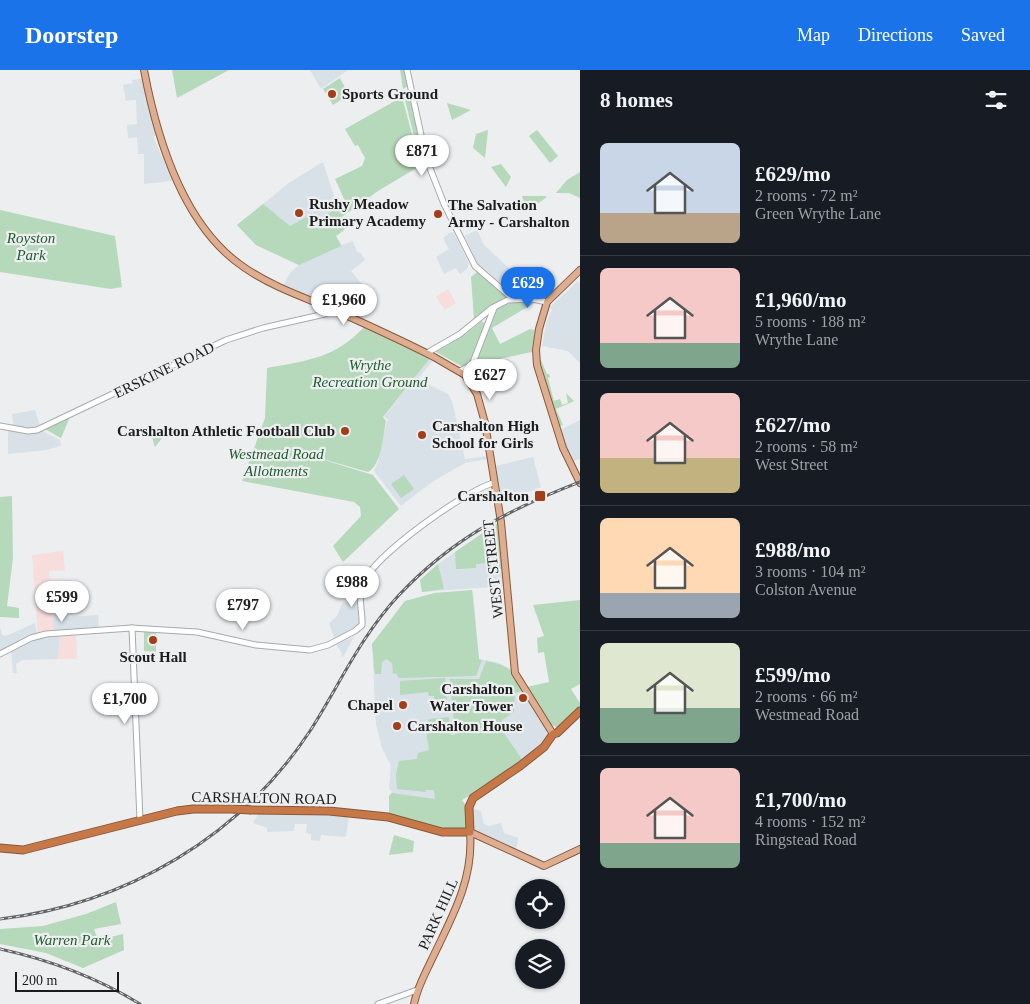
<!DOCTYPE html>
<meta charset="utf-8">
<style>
body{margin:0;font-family:"Times New Roman",serif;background:#242831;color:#f1f3f6;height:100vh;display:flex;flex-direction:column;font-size:19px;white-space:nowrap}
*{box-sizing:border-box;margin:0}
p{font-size:16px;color:#9ea1a6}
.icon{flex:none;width:28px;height:28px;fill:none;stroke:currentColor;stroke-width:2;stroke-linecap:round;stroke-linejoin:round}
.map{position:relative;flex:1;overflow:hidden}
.drawer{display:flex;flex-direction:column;background:#171b24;width:450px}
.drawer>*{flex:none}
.buttons{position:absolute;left:515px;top:809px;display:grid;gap:10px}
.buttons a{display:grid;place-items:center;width:50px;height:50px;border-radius:50%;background:#171b24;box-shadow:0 1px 4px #0004;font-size:25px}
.scale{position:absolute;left:15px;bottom:12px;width:104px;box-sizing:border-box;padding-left:5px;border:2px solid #1c1c1d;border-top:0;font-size:14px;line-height:18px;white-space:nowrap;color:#1c1c1d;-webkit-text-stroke:4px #eceef0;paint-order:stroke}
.price{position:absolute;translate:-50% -42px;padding:0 11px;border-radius:18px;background:#fff;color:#222;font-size:16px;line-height:32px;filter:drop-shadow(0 1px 2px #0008)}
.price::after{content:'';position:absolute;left:50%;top:30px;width:15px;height:11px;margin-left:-8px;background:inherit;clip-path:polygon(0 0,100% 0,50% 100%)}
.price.on{background:#1a73e8;color:#fff}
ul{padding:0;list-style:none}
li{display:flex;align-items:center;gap:15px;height:125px;padding:0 20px}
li+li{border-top:1px solid #363941}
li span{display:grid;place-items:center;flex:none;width:140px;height:100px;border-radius:8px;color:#555}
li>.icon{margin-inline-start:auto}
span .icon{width:60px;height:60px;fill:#fffc;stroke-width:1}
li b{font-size:21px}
h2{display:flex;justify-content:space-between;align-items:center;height:60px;padding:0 20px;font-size:21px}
header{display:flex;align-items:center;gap:30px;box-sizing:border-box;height:70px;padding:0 25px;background:#1a73e8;color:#fff}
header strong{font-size:24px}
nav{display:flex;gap:28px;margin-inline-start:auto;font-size:18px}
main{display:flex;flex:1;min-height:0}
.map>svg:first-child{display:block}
.built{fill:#d8e1e8}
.industrial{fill:#f8dddd}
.green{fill:#b6d8bb}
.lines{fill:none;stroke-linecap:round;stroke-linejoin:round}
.minor-casing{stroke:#a8aaab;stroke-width:7}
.major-casing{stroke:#8a5839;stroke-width:8}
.highway-casing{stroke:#8a5839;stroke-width:9}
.minor{stroke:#fff;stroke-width:5}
.major{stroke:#ddae91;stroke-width:6}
.highway{stroke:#c67848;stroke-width:7}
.rail-casing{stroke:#646466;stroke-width:3}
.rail{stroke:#eceef0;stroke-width:1;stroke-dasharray:4;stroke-linecap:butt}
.highway-bridge-casing{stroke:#8a5839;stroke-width:9;stroke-linecap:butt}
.highway-bridge{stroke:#c67848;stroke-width:7}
.poi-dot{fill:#a43d19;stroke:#eceef0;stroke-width:2}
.labels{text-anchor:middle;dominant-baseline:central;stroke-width:4.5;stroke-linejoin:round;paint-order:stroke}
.poi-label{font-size:15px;font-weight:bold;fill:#1c1c1d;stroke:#eceef0;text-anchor:start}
.park-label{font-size:15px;font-style:italic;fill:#205b2f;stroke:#eceef0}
.street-label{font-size:15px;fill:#1c1c1d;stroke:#eceef0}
</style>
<header>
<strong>Doorstep</strong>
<nav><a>Map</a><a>Directions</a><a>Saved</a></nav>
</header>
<main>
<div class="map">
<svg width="580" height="934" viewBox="0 0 580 934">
<rect width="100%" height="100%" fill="#eceef0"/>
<g class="built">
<path d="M310,0h38l-27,19z"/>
<path d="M146,8l13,57 -6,1 19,45 -28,3v-30h-6l-1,-17 -9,1 -1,-13 10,-1 -1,-24 -10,1 -3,-16 10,-2 -1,-3z"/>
<path d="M323,92l11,34 -1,2 5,7 7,-4 4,10 -10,8 5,12 -8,5 6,9 11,-4 4,11 4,1 4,7 -14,11 26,31 -9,9 -6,11 -79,-36 7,-13 9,-8 -43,-20 -19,-20 53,-43z"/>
<path d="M477,160l7,15 37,34 21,-13 7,10 -3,4 7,11 -8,7 -28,-2 -5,-2 -34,-29 -13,-29z"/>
<path d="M451,162l3,1 15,31 -2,5 -7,5 -4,-6 -12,6 -8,-17 13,-8 -6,-11z"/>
<path d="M578,211l2,2v80l-12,-12 -26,-5 5,-26 5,-10 -2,-3z"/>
<path d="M431,287l4,1 -17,21 30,15 4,7 13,58 23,-3v3l-23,4 -33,19 -31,24 -27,-35 4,-9 7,-32 3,-11 -4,-2z"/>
<path d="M35,340l7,21 18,9 1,6 -15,4 -38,4v-26l6,1 -2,-15z"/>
<path d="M580,350v39l-8,2 -12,-31z"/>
<path d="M533,387l8,30 -39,15 -6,-36z"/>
<path d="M499,452l7,64 -84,6 -2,-12 18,-16z"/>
<path d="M473,521l6,68 20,4 12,6 35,58 1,11 -4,8 -43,34 -38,20 5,7 -78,10v-21l3,-5 -3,-2 2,-23 -9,-18 -6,-24 -4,-80 33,-43 30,-8z"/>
<path d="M360,531l2,24 -27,15 -6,-17 8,-7 6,-14z"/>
<path d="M67,544l1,3 30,-2 1,15 -45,3 -2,-18z"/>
<path d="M35,553l2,12 23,-1 -2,25 -36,1 -6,4 1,9h-4l-2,-24 -11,4v-25l2,7 4,1z"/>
<path d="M354,567l-11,20 -2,-1 1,-2 -6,-10z"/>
<path d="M470,738l11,3 3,13 5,2 12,-3 3,10 14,5 -2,15 -44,-22z"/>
<path d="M260,741l89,3 -3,23 -25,-2 -1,6 -9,-1v-6l-5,-1 1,-9h-12l-1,7 -27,1v-4l-14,-5z"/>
</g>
<g class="industrial">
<path d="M448,219l8,14 -11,7 -9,-13z"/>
<path d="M63,481l2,19 -16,1 5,62 -16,2 -6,-80z"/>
<path d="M76,563l1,26h-19l2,-25z"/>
</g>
<g class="green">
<path d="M172,0h57l-52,28z"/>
<path d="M400,0h5l3,16 -5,3z"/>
<path d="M340,8l9,17 -16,10 -10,-16z"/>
<path d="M409,23l1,2 14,68 -5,-7 -15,-60z"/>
<path d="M402,27l16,60 5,7 -45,27 -39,28 6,10 -9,7 5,10 -42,19 -43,-20 -19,-20 26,-21 27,22 20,-11 5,7 24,-15 -1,-1 7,-5 -10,-22 27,-13 3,-8 -7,-13 -3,1 -10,-17z"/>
<path d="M447,33l24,7 -19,10z"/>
<path d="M488,60l-3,28 -12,-10 3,-14z"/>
<path d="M537,60l21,26 -8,7 -21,-27z"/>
<path d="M501,94l10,13 -5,10 -15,-20z"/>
<path d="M580,102v26l-11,-5h-13l11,-13z"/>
<path d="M522,126h23l2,1 -20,14z"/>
<path d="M0,140l115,26 7,51 -11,2 -111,-17z"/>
<path d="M477,202l29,25 -32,22 -3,-42z"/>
<path d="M516,230l20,2 -44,26 8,16 30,-15 5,1 -3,22 -57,12 21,-54z"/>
<path d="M482,251l3,3 -15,40 -7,3 -27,-15 30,-18z"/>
<path d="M366,255l66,31 -49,61 3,4c-3,14 -4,44 -18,51l-70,-20 75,23 26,34 -56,53 -10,-16 28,-30 -1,-9 -6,-5 -112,-21 23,-63 2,-50c43,-8 69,-10 99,-43z"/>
<path d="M541,290l6,14h2l1,3 -2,1 6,23 6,-2 2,6 6,-2 -2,-10 8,8 -18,8 7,16 -7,3 -19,-67z"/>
<path d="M70,347l-9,21 -18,-10z"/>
<path d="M150,361l16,2 -11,14z"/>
<path d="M404,405l10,14 -13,9 -10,-14z"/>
<path d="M12,426l1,62 -6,48 12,2v10l-19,-1v-120z"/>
<path d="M499,452l6,47h-5l-3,-15h-6l-4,4 1,5 -12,1v4l-20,1 -1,-17z"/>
<path d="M438,494l6,25 -22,3 -2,-12z"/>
<path d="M472,520l7,69 3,1 -6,16 -77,2 -3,-5 -3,1 -1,-11 -6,-4 -4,3 -1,12h-6l-3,-30 33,-43 30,-8z"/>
<path d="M580,530v84l-9,5 9,14v5l-22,20 -8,-4 -23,-37 22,-5 -5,-30 -6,1 -1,-15 7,-2 -11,-31z"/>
<path d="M144,562h12v20l-12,-1z"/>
<path d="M486,591c24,4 26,10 37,30l-8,2 -1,19 -12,8v10l21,31 -61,39 5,7v24l-11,1 -67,-15v-21l3,-3 43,6 -1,-9h-8v2l-29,-3 -1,-15 3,-13 18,-2 1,-6 11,-3 -3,-19 3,-12 20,-2 2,18h4l-5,-56h29z"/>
<path d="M445,608l2,22 -13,1v-5h-5l-1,-4 -28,3v-14z"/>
<path d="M394,765l20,6 -1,11 -24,3z"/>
<path d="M116,832l5,22 -27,5 4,11 25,-6 1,16 -41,18 -37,-15 -46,-9v-15l43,-3 43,-12z"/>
</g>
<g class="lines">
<defs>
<g id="minor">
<path d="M407,0l19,88 18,46 31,62 37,32"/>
<path d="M427,283l33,-19 32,-26 16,-8 24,-1 15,3"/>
<path d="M460,301l12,-6"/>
<path d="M476,318l-4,-23 22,-57"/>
<path d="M0,356l28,5 9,-1 189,-90 37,-12 62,-14 4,-6"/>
<path d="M132,558l8,192"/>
<path d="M0,584l31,-16 15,-4 85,-6 66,4 59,13 54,5 18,-5 27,-14 7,-6c1,-13 -5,-29 1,-42 13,-29 99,-90 130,-100"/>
<path d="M378,934l39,-14"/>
</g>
<g id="major">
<path d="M144,0c13,69 39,157 101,198 29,20 64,31 96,45 31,14 62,28 93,44l31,18 12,19 8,29 16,99 14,151 38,61"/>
<path d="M580,200l-33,32 -8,27 -3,21 1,15 26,83 17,35"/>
<path d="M414,934c3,-16 10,-28 17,-43 20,-42 43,-81 39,-129l74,34 36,-17"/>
</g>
<g id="highway">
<path d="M251,740l78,1 59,6 54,15h28l-1,-25 4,-9 47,-32 24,-19 9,-13 4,-1 23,-22"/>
<path d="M0,778l23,2 154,-39 16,-2h40"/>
</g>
</defs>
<use href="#minor" class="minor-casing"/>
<use href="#major" class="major-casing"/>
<use href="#highway" class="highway-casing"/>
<use href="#minor" class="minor"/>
<use href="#major" class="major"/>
<use href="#highway" class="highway"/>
<defs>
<g id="rail">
<path d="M0,849c126,-15 240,-82 310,-188 30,-47 50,-94 89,-136 54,-57 109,-85 181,-113"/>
<path d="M0,879c50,11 96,28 140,55"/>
</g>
</defs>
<use href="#rail" class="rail-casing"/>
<use href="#rail" class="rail"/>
<defs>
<path id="highway-bridge" d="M233,739l18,1"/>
</defs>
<use href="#highway-bridge" class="highway-bridge-casing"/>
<use href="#highway-bridge" class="highway-bridge"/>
</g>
<g class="poi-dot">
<circle cx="332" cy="24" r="5"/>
<circle cx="299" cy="143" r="5"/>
<circle cx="438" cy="144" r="5"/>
<circle cx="345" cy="361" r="5"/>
<circle cx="422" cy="365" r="5"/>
<rect x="534" y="420" width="12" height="12" rx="2.5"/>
<circle cx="153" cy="570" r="5"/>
<circle cx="523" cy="628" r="5"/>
<circle cx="403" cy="635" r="5"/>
<circle cx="397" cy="656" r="5"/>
</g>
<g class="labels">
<g class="poi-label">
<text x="342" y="24">Sports Ground</text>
<text x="309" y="134">Rushy Meadow<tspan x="309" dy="17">Primary Academy</tspan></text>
<text x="448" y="135">The Salvation<tspan x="448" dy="17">Army - Carshalton</tspan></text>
<text x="432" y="356">Carshalton High<tspan x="432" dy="17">School for Girls</tspan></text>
<text x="335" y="361" text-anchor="end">Carshalton Athletic Football Club</text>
<text x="529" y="426" text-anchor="end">Carshalton</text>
<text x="153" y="587" text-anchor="middle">Scout Hall</text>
<text x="513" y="619" text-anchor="end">Carshalton<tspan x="513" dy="17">Water Tower</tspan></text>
<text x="393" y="635" text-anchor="end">Chapel</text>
<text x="407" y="656">Carshalton House</text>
</g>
<g class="park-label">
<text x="31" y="168">Royston<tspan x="31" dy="17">Park</tspan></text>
<text x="370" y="295">Wrythe<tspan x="370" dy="17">Recreation Ground</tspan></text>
<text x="276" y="384">Westmead Road<tspan x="276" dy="17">Allotments</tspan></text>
<text x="72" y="870">Warren Park</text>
</g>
<g class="street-label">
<text transform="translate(164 300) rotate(-26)">ERSKINE ROAD</text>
<text transform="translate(493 499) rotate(-96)">WEST STREET</text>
<text transform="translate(264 728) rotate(1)">CARSHALTON ROAD</text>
<text transform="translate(438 844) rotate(-66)">PARK HILL</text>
</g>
</g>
</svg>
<div class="buttons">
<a><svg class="icon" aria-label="locate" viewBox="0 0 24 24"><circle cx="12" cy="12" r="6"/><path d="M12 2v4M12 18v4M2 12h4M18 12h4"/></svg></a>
<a><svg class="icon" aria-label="layers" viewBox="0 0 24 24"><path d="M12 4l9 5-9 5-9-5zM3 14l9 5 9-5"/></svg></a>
</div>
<div class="scale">200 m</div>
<b class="price" style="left:422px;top:107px">£871</b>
<b class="price on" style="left:528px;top:239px">£629</b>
<b class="price" style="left:344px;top:256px">£1,960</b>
<b class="price" style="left:490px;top:331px">£627</b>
<b class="price" style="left:352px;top:538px">£988</b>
<b class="price" style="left:62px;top:553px">£599</b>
<b class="price" style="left:243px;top:561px">£797</b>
<b class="price" style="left:125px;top:655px">£1,700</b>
</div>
<section class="drawer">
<h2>8 homes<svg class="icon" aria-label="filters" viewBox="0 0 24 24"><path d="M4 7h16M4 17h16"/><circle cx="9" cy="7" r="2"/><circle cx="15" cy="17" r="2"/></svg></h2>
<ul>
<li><span style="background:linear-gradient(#c9d6e8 70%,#b9a48a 0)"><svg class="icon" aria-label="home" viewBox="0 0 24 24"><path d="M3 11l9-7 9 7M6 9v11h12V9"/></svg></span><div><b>£629/mo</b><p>2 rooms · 72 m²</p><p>Green Wrythe Lane</p></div></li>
<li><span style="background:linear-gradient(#f6c9c9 75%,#7fa58c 0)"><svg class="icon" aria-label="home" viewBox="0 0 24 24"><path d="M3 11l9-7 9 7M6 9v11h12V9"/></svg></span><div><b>£1,960/mo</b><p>5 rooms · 188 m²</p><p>Wrythe Lane</p></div></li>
<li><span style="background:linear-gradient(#f6c9c9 65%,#c2b280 0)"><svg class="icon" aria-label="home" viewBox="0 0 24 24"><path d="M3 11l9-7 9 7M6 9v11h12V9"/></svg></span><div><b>£627/mo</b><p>2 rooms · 58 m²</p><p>West Street</p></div></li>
<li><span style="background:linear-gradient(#ffd9b3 75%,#9aa5b1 0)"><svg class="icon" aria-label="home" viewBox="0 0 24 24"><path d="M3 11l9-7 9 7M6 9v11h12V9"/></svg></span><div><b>£988/mo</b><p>3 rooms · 104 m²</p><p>Colston Avenue</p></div></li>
<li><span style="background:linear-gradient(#dfe7d0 65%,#7fa58c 0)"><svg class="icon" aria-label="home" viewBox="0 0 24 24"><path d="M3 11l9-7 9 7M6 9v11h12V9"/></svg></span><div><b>£599/mo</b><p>2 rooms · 66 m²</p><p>Westmead Road</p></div></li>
<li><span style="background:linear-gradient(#f6c9c9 75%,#7fa58c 0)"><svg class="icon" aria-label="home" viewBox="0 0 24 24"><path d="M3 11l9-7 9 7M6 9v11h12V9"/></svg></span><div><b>£1,700/mo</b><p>4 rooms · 152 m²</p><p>Ringstead Road</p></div></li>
</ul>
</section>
</main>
